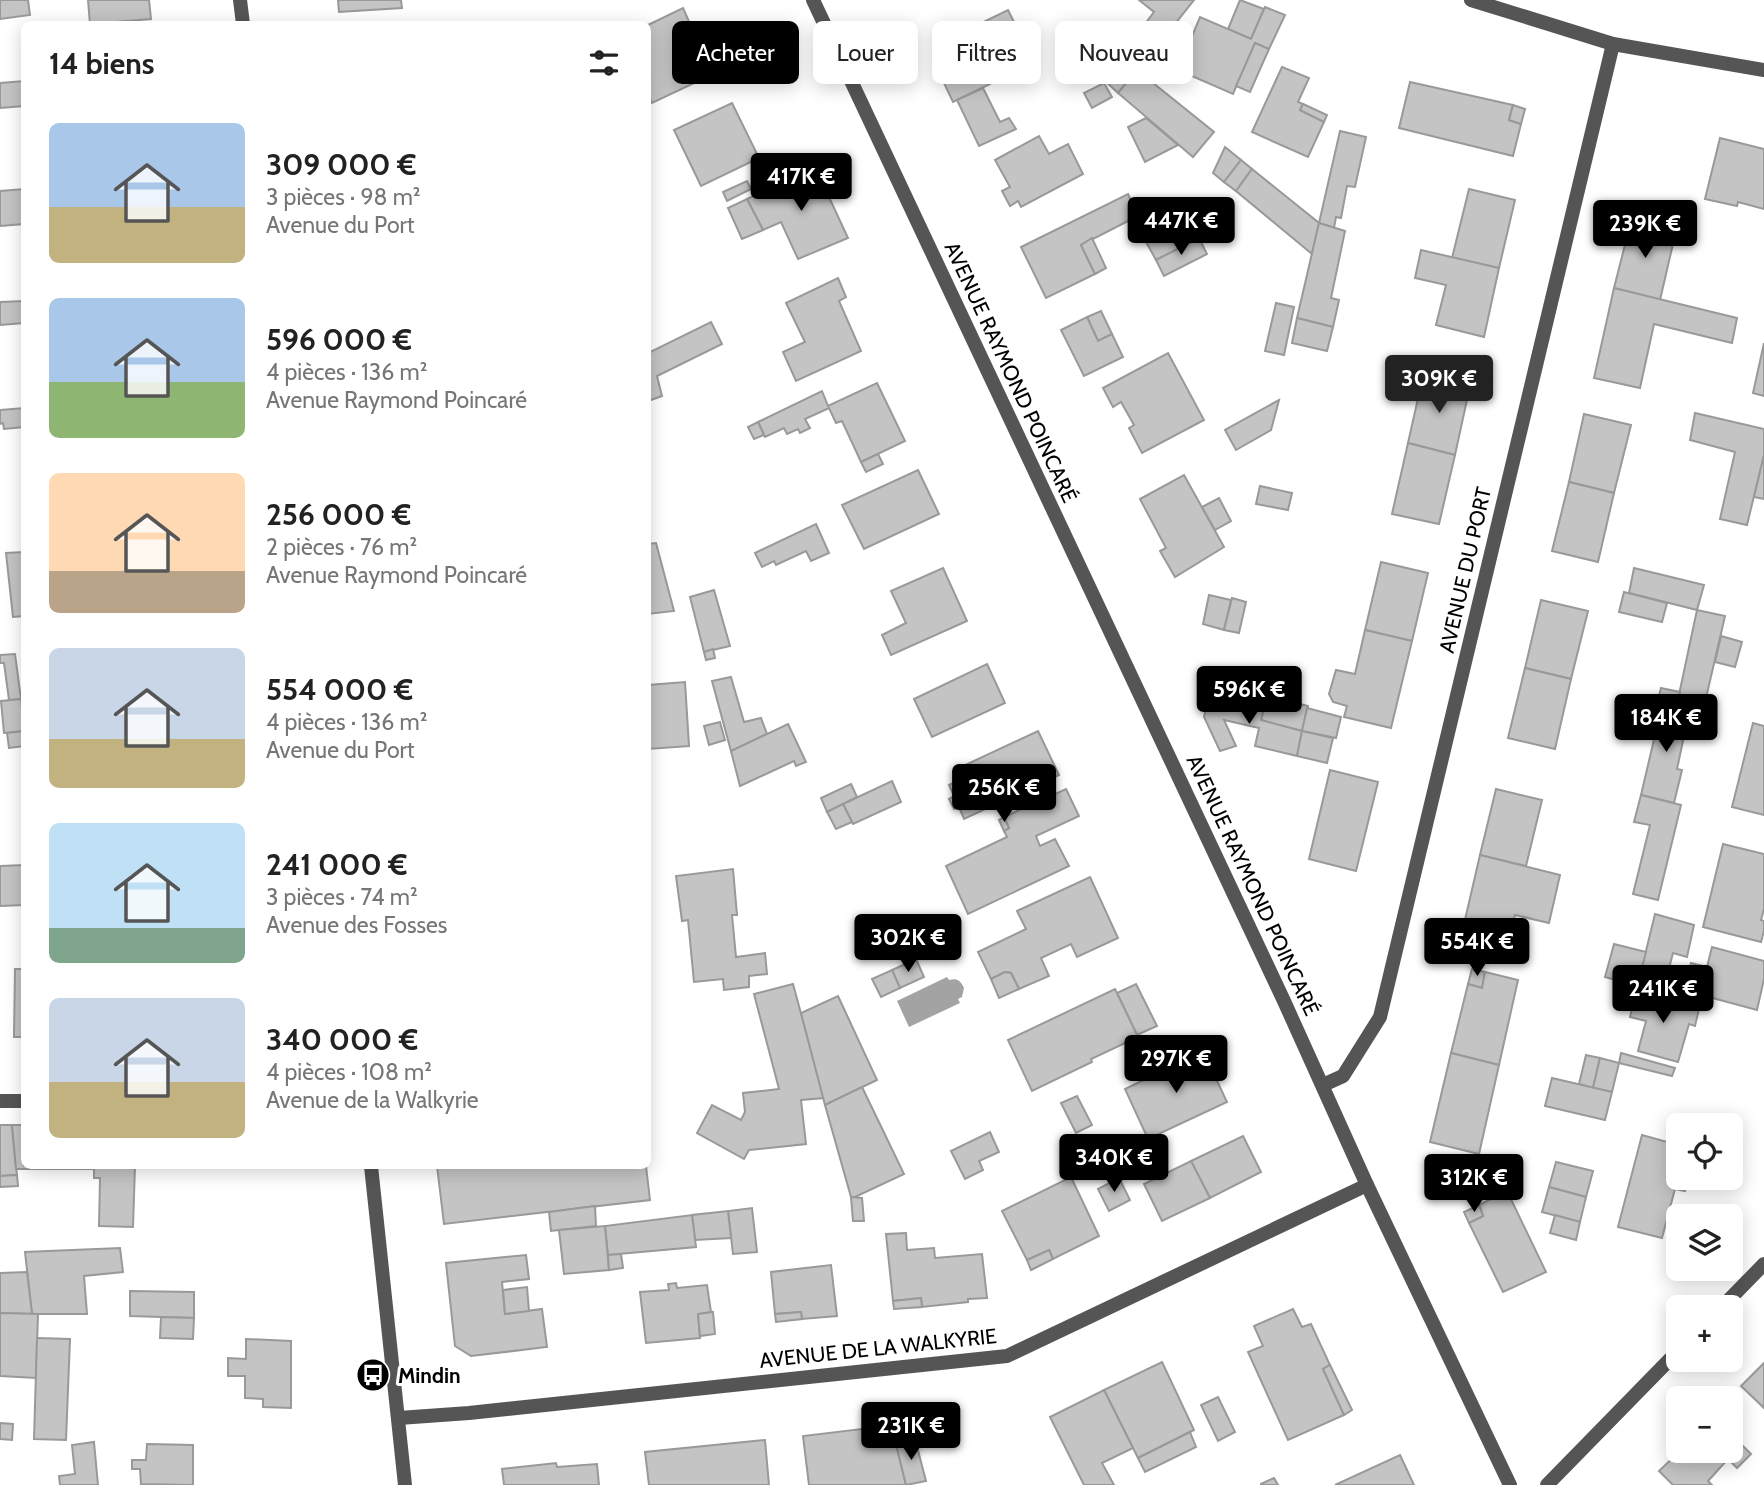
<!DOCTYPE html>
<html lang="fr">
<meta charset="utf-8">
<style>
body{margin:0;font-family:Cabin,sans-serif;background:#f2f2f2;color:#222;height:100vh;display:flex;flex-direction:column;font-size:26px;white-space:nowrap}
*{box-sizing:border-box;margin:0}
p{font-size:23px;color:#767676}
.icon{flex:none;width:38px;height:38px;fill:none;stroke:currentColor;stroke-width:2;stroke-linecap:round;stroke-linejoin:round}
.map{position:relative;flex:1;overflow:hidden}
.details{position:absolute;left:21px;top:21px;width:630px;height:1148px;display:flex;flex-direction:column;background:#fff;border-radius:10px;box-shadow:0 4px 18px #0003}
.details>*{flex:none}
.banner{position:absolute;left:672px;top:21px;width:665px;height:63px;display:flex;gap:14px}
.buttons{position:absolute;left:1666px;top:1113px;display:grid;gap:14px}
.buttons a{display:grid;place-items:center;width:77px;height:77px;border-radius:10px;background:#fff;box-shadow:0 4px 18px #0003;font-size:35px}
.price{position:absolute;translate:-50% -60px;padding:0 16px;border-radius:7px;background:#000;color:#fff;font-size:23px;line-height:46px;filter:drop-shadow(0 2px 4px #0008)}
.price::after{content:'';position:absolute;left:50%;top:42px;width:21px;height:16px;margin-left:-10px;background:inherit;clip-path:polygon(0 0,100% 0,50% 100%)}
.price.selected{background:#222;color:#fff}
ul{padding:0;list-style:none}
li{display:flex;align-items:center;gap:21px;height:175px;padding:0 28px}
li span{display:grid;place-items:center;flex:none;width:196px;height:140px;border-radius:10px;color:#555}
li>.icon{margin-inline-start:auto}
span .icon{width:84px;height:84px;fill:#fffc;stroke-width:1}
li b{font-size:30px}
h2{display:flex;justify-content:space-between;align-items:center;height:84px;padding:0 28px;font-size:30px}
.tag{padding:0 24px;border-radius:10px;background:#fff;box-shadow:0 4px 18px #0003;font-size:24px;line-height:63px}
.tag.selected{background:#000;color:#fff}
.map>svg:first-child{display:block}
.water{fill:#a3a3a3}
.building{fill:#c4c4c4;stroke:#999;stroke-width:2}
.lines{fill:none;stroke-linecap:round;stroke-linejoin:round}
.minor{stroke:#555;stroke-width:14}
.tertiary{stroke:#555;stroke-width:14}
.labels{text-anchor:middle;dominant-baseline:central;stroke-width:6;stroke-linejoin:round;paint-order:stroke}
.street-label{font-size:21px;fill:#000;stroke:#fff}
.poi-label{font-size:21px;font-weight:bold;fill:#000;stroke:#fff;text-anchor:start}
</style>
<div class="map">
<svg width="1764" height="1485" viewBox="0 0 1764 1485">
<rect width="100%" height="100%" fill="#fff"/>
<path class="water" d="M947,977l2,3c8,-2 11,0 15,8l-2,9 -4,2 2,4 -51,24 -12,-26z"/>
<g class="building">
<path d="M0,0h28l2,15 -30,4z"/>
<path d="M88,0h61l2,19 -61,5z"/>
<path d="M338,0h63l1,8 -63,4z"/>
<path d="M1139,0h55l-35,44 -18,-15 13,-17z"/>
<path d="M1240,0l24,9 -13,30 -23,-10z"/>
<path d="M1265,7l20,8 -16,34 -14,-6 -22,51 -55,-24 22,-53 51,22z"/>
<path d="M683,8l12,27 -6,3 18,39 -55,26 -4,-10v-68z"/>
<path d="M1008,10l16,32 -44,23 10,19 -37,18 -10,-21 15,-7 -4,-6 -8,-2 -10,-21z"/>
<path d="M1086,28l19,18 -17,19 -18,-19z"/>
<path d="M695,35l6,13 -6,2 -6,-12z"/>
<path d="M1108,43l29,27 -19,23 -30,-28z"/>
<path d="M1255,43l14,6 -19,43 -14,-6z"/>
<path d="M1282,67l27,11 -11,24 5,2 -3,6 24,12 -16,35 -56,-25z"/>
<path d="M1137,70l77,62 -21,25 -75,-64z"/>
<path d="M24,81v25l-24,2v-25z"/>
<path d="M1410,82l103,23 -4,15 12,4 -8,32 -114,-28z"/>
<path d="M1104,83l8,14 -20,11 -8,-15z"/>
<path d="M983,88l17,34 9,-4 7,11 -37,17 -22,-46z"/>
<path d="M732,103l27,55 -58,28 -27,-56z"/>
<path d="M1303,104l24,11 -3,7 -24,-12z"/>
<path d="M1513,105l12,4 -4,15 -12,-4z"/>
<path d="M1146,118l32,27 -33,17 -17,-35z"/>
<path d="M1340,131l26,6 -11,50 -8,-1 -6,32 -5,-1 -2,11 -15,-5z"/>
<path d="M1039,136l10,18 19,-10 15,30 -62,33 -3,-6 -8,5 -8,-15 8,-4 -15,-27z"/>
<path d="M1720,138l44,11v60l-26,-7 -1,4 -32,-7z"/>
<path d="M1225,147l16,13 -17,22 -11,-9z"/>
<path d="M1241,160l11,9 -16,22 -12,-9z"/>
<path d="M815,167l33,71 -50,21 -17,-37 -18,8 -16,-31z"/>
<path d="M1252,169l67,54 -7,31 -76,-63z"/>
<path d="M747,181l4,8 -24,12 -4,-9z"/>
<path d="M24,189v35l-24,2v-35z"/>
<path d="M1469,189l46,11 -16,68 -47,-10z"/>
<path d="M1128,194l10,22 -57,29 14,29 -49,24 -25,-51z"/>
<path d="M747,199l16,31 -21,9 -14,-31z"/>
<path d="M1225,206l8,15 -43,22 -8,-15z"/>
<path d="M1631,221l45,10 -16,69 -46,-12z"/>
<path d="M1319,223l26,8 -14,67 8,2 -6,27 -36,-9z"/>
<path d="M1175,227l9,19 -28,14 -10,-18z"/>
<path d="M1092,238l14,30 -11,6 -14,-29z"/>
<path d="M1199,238l8,16 -43,22 -8,-16z"/>
<path d="M1421,250l78,18 -15,69 -48,-12 10,-40 -31,-7z"/>
<path d="M838,278l8,19 -7,4 22,50 -65,30 -13,-29 22,-10 -19,-39z"/>
<path d="M1614,288l123,30 -5,25 -78,-19 -14,64 -46,-10z"/>
<path d="M24,301v22l-24,2v-23z"/>
<path d="M1276,303l18,4 -10,48 -19,-4z"/>
<path d="M1101,311l11,23 -14,7 -11,-24z"/>
<path d="M1087,317l11,24 14,-7 11,23 -39,19 -23,-46z"/>
<path d="M1297,318l36,9 -6,24 -35,-8z"/>
<path d="M711,322l11,22 -65,32 5,20 -14,5v-48z"/>
<path d="M1764,343v53l-11,-3z"/>
<path d="M1168,353l36,67 -62,33 -13,-25 5,-3 -13,-23 -8,5 -10,-19z"/>
<path d="M1423,376l47,10 -15,69 -47,-12z"/>
<path d="M877,383l28,58 -44,21 -19,-41 -6,2 -7,-15 -24,11 5,9 -10,5 -2,-4 -11,5 -3,-6 -19,9 -7,-15 64,-31 6,15z"/>
<path d="M1279,400l-8,30 -35,20 -11,-20z"/>
<path d="M24,408v19l-20,2 -1,-6 -3,1v-14z"/>
<path d="M1695,413l69,16v26l-17,70 -27,-6 15,-67 -45,-12z"/>
<path d="M1584,414l47,11 -17,68 -45,-11z"/>
<path d="M758,422l6,13 -10,4 -6,-12z"/>
<path d="M1408,443l47,12 -16,69 -47,-10z"/>
<path d="M878,454l5,10 -17,8 -5,-10z"/>
<path d="M1764,455v44l-10,-2z"/>
<path d="M918,470l21,44 -75,35 -22,-44z"/>
<path d="M1184,475l40,72 -49,30 -15,-26 6,-3 -26,-49z"/>
<path d="M1569,482l45,11 -16,69 -46,-11z"/>
<path d="M1260,486l32,7 -4,17 -32,-6z"/>
<path d="M1219,498l12,23 -16,9 -13,-23z"/>
<path d="M816,524l13,29 -18,8 -5,-10 -30,14 -2,-4 -12,6 -7,-14z"/>
<path d="M656,543l18,68 -26,3v-70z"/>
<path d="M24,552v64l-11,1 -7,-64z"/>
<path d="M1381,562l47,11 -16,68 -47,-11z"/>
<path d="M943,568l24,53 -76,34 -9,-20 24,-12 -15,-32z"/>
<path d="M1634,568l70,17 -7,25 -68,-17z"/>
<path d="M714,590l16,56 -26,6 -14,-55z"/>
<path d="M1624,592l43,11 -5,19 -43,-10z"/>
<path d="M1209,595l22,5 -7,30 -21,-6z"/>
<path d="M1232,598l14,4 -7,31 -15,-3z"/>
<path d="M1541,600l47,11 -17,68 -46,-11z"/>
<path d="M1697,610l28,6 -22,95 -26,-7z"/>
<path d="M1365,630l47,11 -21,87 -47,-11 3,-11 -14,-4 -4,-8 7,-24 19,4z"/>
<path d="M1721,636l21,6 -7,25 -20,-5z"/>
<path d="M713,649l2,9 -9,2 -2,-8z"/>
<path d="M15,654l6,45 -12,1 -5,-37h-4v-8z"/>
<path d="M987,664l18,39 -73,34 -18,-38z"/>
<path d="M1525,668l46,11 -16,70 -47,-11z"/>
<path d="M731,677l13,45 17,-4 6,16 -36,17 -19,-70z"/>
<path d="M685,682l4,64 -41,3v-64z"/>
<path d="M1212,683l15,3 -3,13 -15,-4z"/>
<path d="M1227,686l81,20 -6,25 -41,-11 3,-12 -40,-9z"/>
<path d="M1661,688l19,4 -3,12 -19,-4z"/>
<path d="M1209,695l55,13 -3,12 41,11 -5,25 -42,-10 4,-18 -35,-8 12,26 -16,5 -16,-34z"/>
<path d="M21,699l3,32 -20,2 -3,-32z"/>
<path d="M1663,701l27,7 -13,61 5,1 -8,33 -33,-8z"/>
<path d="M1307,708l34,9 -5,21 -34,-7z"/>
<path d="M720,722l5,18 -16,5 -5,-19z"/>
<path d="M1753,723l11,3v89l-32,-8z"/>
<path d="M788,724l18,38 -10,4 -2,-5 -54,25 -9,-35z"/>
<path d="M24,731v15l-15,2 -2,-15z"/>
<path d="M1038,731l21,44 -95,44 -5,-12 -5,2 -5,-10 5,-3 -5,-11 16,-8 -4,-10z"/>
<path d="M1302,731l31,7 -6,25 -30,-7z"/>
<path d="M1330,770l48,12 -22,89 -47,-12z"/>
<path d="M892,781l9,21 -48,22 -10,-20z"/>
<path d="M851,784l6,13 -30,15 -6,-14z"/>
<path d="M1066,789l13,27 -43,20 4,10 15,-7 14,27 -101,48 -22,-48 61,-29 -3,-6 5,-3 -5,-11z"/>
<path d="M1496,789l46,11 -16,66 -46,-11z"/>
<path d="M1641,795l40,10 -23,95 -25,-6 17,-69 -16,-3z"/>
<path d="M843,804l9,18 -16,7 -9,-17z"/>
<path d="M1004,817l5,11 -5,3 -5,-11z"/>
<path d="M1723,844l41,10v55l-3,11 3,1v10l-3,11 -58,-15z"/>
<path d="M1480,855l80,20 -11,48 -34,-8 -5,22 -46,-13z"/>
<path d="M24,865v40l-24,1v-40z"/>
<path d="M733,869l4,46h-5l4,42 29,-4 2,21 -18,2v11l-25,3 -1,-11 -29,3 -6,-62 -6,1 -6,-45z"/>
<path d="M1090,877l28,61 -41,19 -6,-13 -30,14 8,18 -30,13 -8,-16 -6,-1 -14,7 -13,-27 48,-23 -9,-18z"/>
<path d="M1655,914l39,11 -7,32 -14,-4 -12,46 -25,-7z"/>
<path d="M1614,944l32,8 -9,34 -32,-9z"/>
<path d="M1712,947l52,14v18l-7,31 -74,-20 8,-27 16,4z"/>
<path d="M916,959l8,18 -24,11 -8,-18z"/>
<path d="M15,969h9v68h-10z"/>
<path d="M1472,969l13,3 -3,16 -14,-4z"/>
<path d="M892,970l8,18 -19,9 -9,-18z"/>
<path d="M1005,972l6,1 8,16 -20,9 -8,-19z"/>
<path d="M1485,972l33,8 -19,85 -48,-12 17,-69 14,4z"/>
<path d="M793,984l31,114 -23,2 5,44 -57,6 -5,9 -47,-26 15,-28 29,15 4,-8 -2,-19 36,-4 -25,-95z"/>
<path d="M1136,984l21,42 -20,9 -20,-42z"/>
<path d="M1115,989l23,48 -47,22 1,3 -60,29 -24,-51z"/>
<path d="M1636,992l63,17 -4,17 -6,-2 -11,38 -40,-11 8,-30 -16,-4z"/>
<path d="M1662,994l30,7 -1,5 -30,-7z"/>
<path d="M838,996l39,84 -52,25 -24,-92z"/>
<path d="M1203,1051l24,51 -79,37 -23,-50z"/>
<path d="M1451,1053l48,12 -20,89 -49,-12z"/>
<path d="M1621,1053l54,15 -3,8 -53,-13z"/>
<path d="M1586,1055l14,3 -7,30 -14,-4z"/>
<path d="M1600,1058l19,5 -7,29 -19,-4z"/>
<path d="M1552,1078l60,14 -7,28 -60,-14z"/>
<path d="M862,1087l42,87 -49,23h-4l-26,-92z"/>
<path d="M1077,1096l15,29 -16,8 -15,-30z"/>
<path d="M0,1125h12l5,50 -17,1z"/>
<path d="M12,1125h12v41h111l-2,61 -34,-1 1,-48h-6v-9h-78z"/>
<path d="M990,1132l9,20 -20,9 4,9 -18,9 -14,-28z"/>
<path d="M1642,1135l36,10v33h10l-3,13 -10,-2 -13,49 -44,-11z"/>
<path d="M1243,1136l18,36 -51,26 -19,-37z"/>
<path d="M1191,1161l19,37 -48,23 -18,-37z"/>
<path d="M1556,1162l37,9 -7,26 -37,-10z"/>
<path d="M437,1166h209l4,34 -206,24z"/>
<path d="M17,1175l1,11 -18,1v-11z"/>
<path d="M1071,1177l28,59 -46,23 -4,-9 -22,10 -25,-49z"/>
<path d="M1119,1178l11,22 -21,11 -11,-22z"/>
<path d="M1549,1187l37,10 -6,25 -38,-10z"/>
<path d="M1507,1191l39,81 -43,20 -34,-69 14,-7 -4,-11z"/>
<path d="M851,1197l11,1 2,23h-11z"/>
<path d="M1479,1205l4,11 -14,7 -5,-11z"/>
<path d="M595,1206l1,20 -45,5 -2,-19z"/>
<path d="M752,1208l5,44 -24,2 -5,-43z"/>
<path d="M728,1211l3,27 -36,2 -3,-25z"/>
<path d="M692,1215l4,32 -88,8 -3,-29z"/>
<path d="M1555,1215l25,7 -4,18 -26,-7z"/>
<path d="M605,1226l4,44 -45,4 -5,-44z"/>
<path d="M906,1233l1,17 27,-2 1,10 47,-4 5,44 -19,1v3l-46,5 -1,-9 -28,3 -7,-67z"/>
<path d="M120,1248l3,24 -39,4 3,38h-55l-7,-62z"/>
<path d="M1049,1250l4,9 -22,11 -4,-10z"/>
<path d="M621,1254l2,14 -14,2 -1,-15z"/>
<path d="M526,1255l3,24 -27,3 3,32 37,-5 5,38 -76,9 -16,-10 -9,-83z"/>
<path d="M831,1265l6,51 -35,3 -1,-7 -26,2 -4,-42z"/>
<path d="M27,1272l5,42 -32,-1v-40z"/>
<path d="M676,1283l1,5 30,-3 4,27 -13,2 2,24 -54,5 -6,-51 29,-2 -1,-6z"/>
<path d="M527,1287l2,24 -24,3 -2,-24z"/>
<path d="M130,1291l64,1v26l-64,-2z"/>
<path d="M921,1298l1,9 -28,2 -1,-8z"/>
<path d="M1293,1309l9,18 9,-3 19,41 -7,4 21,46 -56,25 -40,-88 15,-6 -9,-20z"/>
<path d="M713,1312l2,22 -15,2 -2,-22z"/>
<path d="M801,1312l1,7 -26,3 -1,-8z"/>
<path d="M0,1313l38,1 -2,64 -36,-2z"/>
<path d="M161,1317l33,1 -1,21 -33,-1z"/>
<path d="M37,1338l33,1 -4,101 -32,-1z"/>
<path d="M246,1339l45,2v67l-28,-1v-8l-18,-1v-22h-17v-18l18,1z"/>
<path d="M1162,1362l32,68 -56,28 -34,-68z"/>
<path d="M1764,1363v45l-23,-22z"/>
<path d="M1330,1365l22,45 -8,5 -21,-46z"/>
<path d="M1104,1390l29,58 -31,15 12,22h-30l-34,-68z"/>
<path d="M1218,1397l17,35 -17,9 -17,-36z"/>
<path d="M0,1423l13,1 -1,16 -12,-1z"/>
<path d="M878,1427l1,18 17,-1 10,41h-97l-6,-49z"/>
<path d="M1190,1432l6,15 -51,25 -7,-14z"/>
<path d="M1731,1434l20,20 -14,14 -9,-9 -20,22 4,4h-39l-14,-14 21,-20h51z"/>
<path d="M915,1439l11,42 -20,4 -10,-41z"/>
<path d="M765,1440l4,45h-120l-4,-33z"/>
<path d="M94,1442l4,43h-38l-1,-9 16,-2 -3,-29z"/>
<path d="M147,1444l46,1v40l-52,-1 -1,-15h-8v-9h14z"/>
<path d="M1400,1455l14,30h-79z"/>
<path d="M556,1463l1,4 40,-3 2,21h-95l-2,-16z"/>
<path d="M1274,1478l4,7h-17v-1z"/>
</g>
<g class="lines">
<g class="minor">
<path d="M1471,0l142,44 151,26"/>
<path d="M1323,1085l20,-9 37,-59 233,-973"/>
<path d="M0,1101h24"/>
<path d="M1722,1307l42,-43"/>
<path d="M399,1418l70,-5 538,-57 360,-171"/>
<path d="M1547,1485l131,-134"/>
</g>
<g class="tertiary">
<path d="M240,0l3,24"/>
<path d="M813,0l471,1001 83,184 143,300"/>
<path d="M371,1166l34,319"/>
</g>
</g>
<defs>
<symbol id="bus-disc" viewBox="-11 -11 22 22"><circle r="9.5" fill="#000" stroke="#fff"/><path d="M-5-6H5V4H4V6H2V4H-2V6H-4V4H-5ZM-3.5-4V0h7V-4ZM-3.5 1.2v1.5H-2V1.2ZM2 1.2v1.5H3.5V1.2Z" fill="#fff"/></symbol>
</defs>
<g fill-rule="evenodd">
<use href="#bus-disc" x="354" y="1356" width="38" height="38"/>
</g>
<g class="labels">
<g class="street-label">
<text transform="translate(1011 372) rotate(65)">AVENUE RAYMOND POINCARÉ</text>
<text transform="translate(1465 570) rotate(-77)">AVENUE DU PORT</text>
<text transform="translate(1253 885) rotate(65)">AVENUE RAYMOND POINCARÉ</text>
<text transform="translate(878 1348) rotate(-6)">AVENUE DE LA WALKYRIE</text>
</g>
<g class="poi-label">
<text x="398" y="1375">Mindin</text>
</g>
</g>
</svg>
<div class="buttons">
<a><svg class="icon" aria-label="locate" viewBox="0 0 24 24"><circle cx="12" cy="12" r="6"/><path d="M12 2v4M12 18v4M2 12h4M18 12h4"/></svg></a>
<a><svg class="icon" aria-label="layers" viewBox="0 0 24 24"><path d="M12 4l9 5-9 5-9-5zM3 14l9 5 9-5"/></svg></a>
<a>+</a>
<a>−</a>
</div>
<b class="price" style="left:801px;top:213px">417K €</b>
<b class="price" style="left:1181px;top:257px">447K €</b>
<b class="price" style="left:1645px;top:260px">239K €</b>
<b class="price selected" style="left:1439px;top:415px">309K €</b>
<b class="price" style="left:1249px;top:726px">596K €</b>
<b class="price" style="left:1666px;top:754px">184K €</b>
<b class="price" style="left:1004px;top:824px">256K €</b>
<b class="price" style="left:908px;top:974px">302K €</b>
<b class="price" style="left:1477px;top:978px">554K €</b>
<b class="price" style="left:1663px;top:1025px">241K €</b>
<b class="price" style="left:1176px;top:1095px">297K €</b>
<b class="price" style="left:1114px;top:1194px">340K €</b>
<b class="price" style="left:1474px;top:1214px">312K €</b>
<b class="price" style="left:911px;top:1462px">231K €</b>
<div class="banner">
<a class="tag selected">Acheter</a>
<a class="tag">Louer</a>
<a class="tag">Filtres</a>
<a class="tag">Nouveau</a>
</div>
<section class="details">
<h2>14 biens<svg class="icon" aria-label="filters" viewBox="0 0 24 24"><path d="M4 7h16M4 17h16"/><circle cx="9" cy="7" r="2"/><circle cx="15" cy="17" r="2"/></svg></h2>
<ul>
<li><span style="background:linear-gradient(#a9c7e8 60%,#c2b280 0)"><svg class="icon" aria-label="home" viewBox="0 0 24 24"><path d="M3 11l9-7 9 7M6 9v11h12V9"/></svg></span><div><b>309 000 €</b><p>3 pièces · 98 m²</p><p>Avenue du Port</p></div></li>
<li><span style="background:linear-gradient(#a9c7e8 60%,#8fb573 0)"><svg class="icon" aria-label="home" viewBox="0 0 24 24"><path d="M3 11l9-7 9 7M6 9v11h12V9"/></svg></span><div><b>596 000 €</b><p>4 pièces · 136 m²</p><p>Avenue Raymond Poincaré</p></div></li>
<li><span style="background:linear-gradient(#ffd9b3 70%,#b9a48a 0)"><svg class="icon" aria-label="home" viewBox="0 0 24 24"><path d="M3 11l9-7 9 7M6 9v11h12V9"/></svg></span><div><b>256 000 €</b><p>2 pièces · 76 m²</p><p>Avenue Raymond Poincaré</p></div></li>
<li><span style="background:linear-gradient(#c9d6e8 65%,#c2b280 0)"><svg class="icon" aria-label="home" viewBox="0 0 24 24"><path d="M3 11l9-7 9 7M6 9v11h12V9"/></svg></span><div><b>554 000 €</b><p>4 pièces · 136 m²</p><p>Avenue du Port</p></div></li>
<li><span style="background:linear-gradient(#bfe0f5 75%,#7fa58c 0)"><svg class="icon" aria-label="home" viewBox="0 0 24 24"><path d="M3 11l9-7 9 7M6 9v11h12V9"/></svg></span><div><b>241 000 €</b><p>3 pièces · 74 m²</p><p>Avenue des Fosses</p></div></li>
<li><span style="background:linear-gradient(#c9d6e8 60%,#c2b280 0)"><svg class="icon" aria-label="home" viewBox="0 0 24 24"><path d="M3 11l9-7 9 7M6 9v11h12V9"/></svg></span><div><b>340 000 €</b><p>4 pièces · 108 m²</p><p>Avenue de la Walkyrie</p></div></li>
</ul>
</section>
</div>
